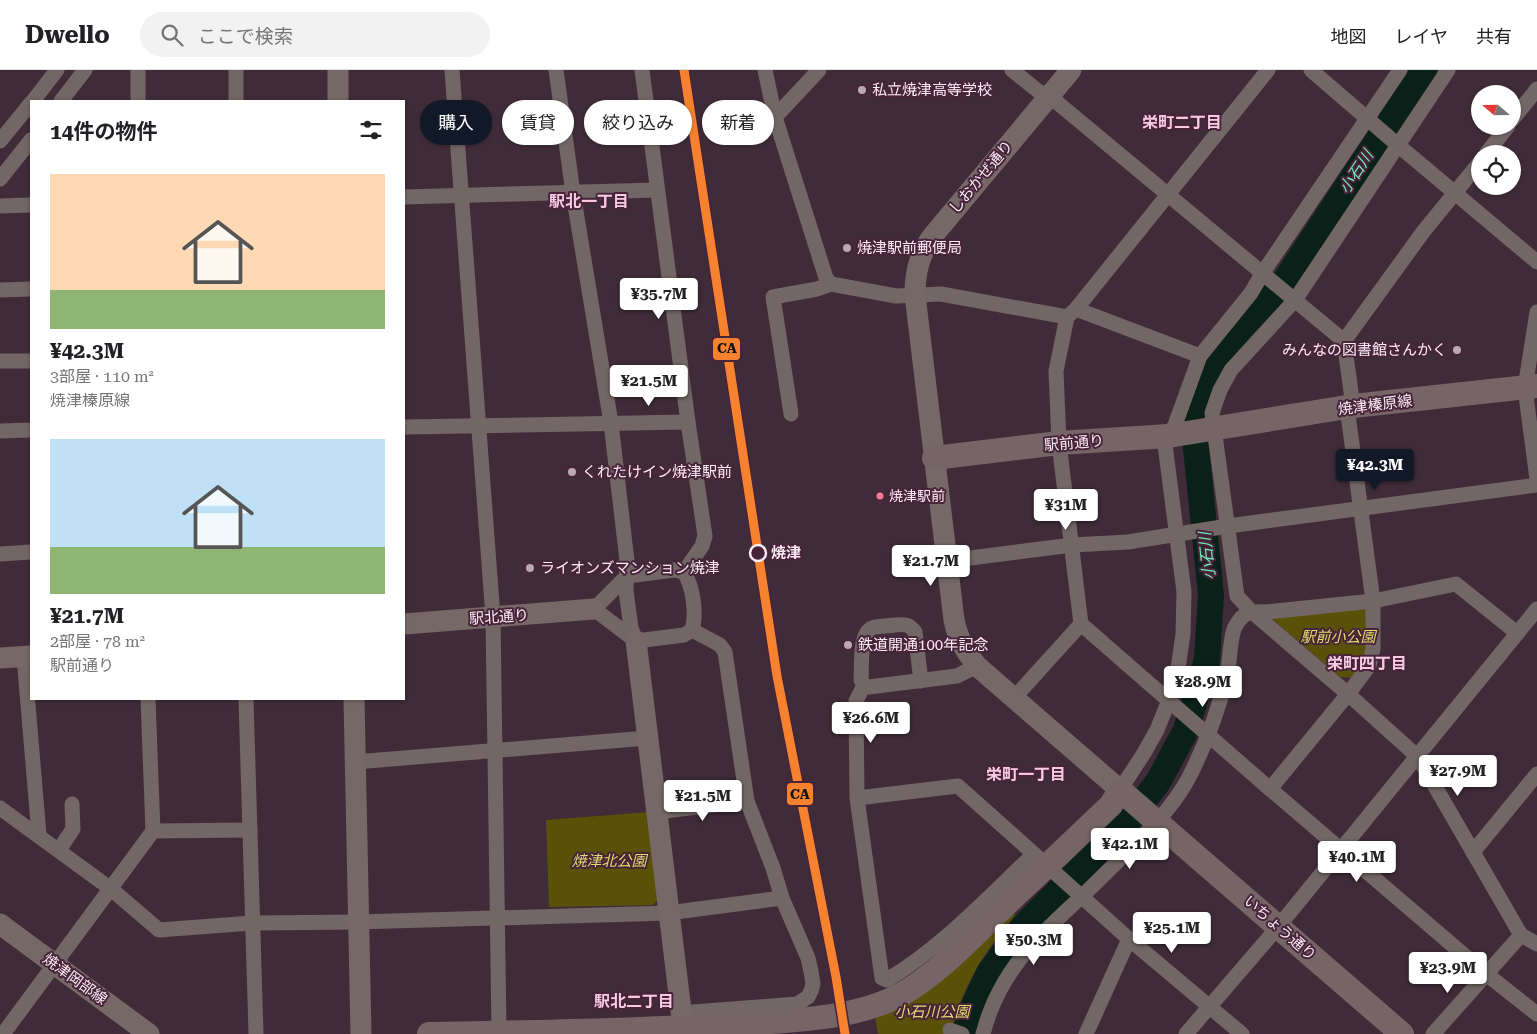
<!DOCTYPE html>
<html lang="ja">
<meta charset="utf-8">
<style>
body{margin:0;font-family:"Roboto Serif","Noto Sans JP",serif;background:#f2f2f2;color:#202124;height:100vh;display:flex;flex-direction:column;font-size:19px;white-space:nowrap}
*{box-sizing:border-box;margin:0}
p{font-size:16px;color:#757577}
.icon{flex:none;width:28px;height:28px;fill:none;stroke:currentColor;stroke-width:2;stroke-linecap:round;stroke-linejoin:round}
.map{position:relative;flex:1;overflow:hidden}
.drawer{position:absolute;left:30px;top:30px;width:375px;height:600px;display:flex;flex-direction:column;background:#fff;border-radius:0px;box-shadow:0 1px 4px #0004}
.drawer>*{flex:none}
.hud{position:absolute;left:420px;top:30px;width:475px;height:45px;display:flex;gap:10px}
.needle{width:32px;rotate:290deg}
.fabs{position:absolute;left:1471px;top:15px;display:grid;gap:10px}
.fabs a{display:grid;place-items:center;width:50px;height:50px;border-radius:50%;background:#fff;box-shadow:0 1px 4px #0004;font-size:25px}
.price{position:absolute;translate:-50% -42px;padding:0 11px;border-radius:5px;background:#fff;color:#222;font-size:16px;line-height:32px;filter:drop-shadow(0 1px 2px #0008)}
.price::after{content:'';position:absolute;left:50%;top:30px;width:15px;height:11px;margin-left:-8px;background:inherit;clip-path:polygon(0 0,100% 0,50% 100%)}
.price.selected{background:#111827;color:#fff}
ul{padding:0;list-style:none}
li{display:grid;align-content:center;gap:10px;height:265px;padding:0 20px}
li span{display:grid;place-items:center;height:155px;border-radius:0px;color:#555}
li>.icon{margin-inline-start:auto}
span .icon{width:90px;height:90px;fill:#fffc;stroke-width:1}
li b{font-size:21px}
h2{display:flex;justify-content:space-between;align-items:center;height:60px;padding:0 20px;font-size:21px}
.chip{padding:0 18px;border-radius:22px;background:#fff;box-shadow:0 1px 4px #0004;font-size:18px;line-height:45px}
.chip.selected{background:#111827;color:#fff}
header{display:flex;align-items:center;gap:30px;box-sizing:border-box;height:70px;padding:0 25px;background:#fff;border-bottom:1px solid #e0e0e0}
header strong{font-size:24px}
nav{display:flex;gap:28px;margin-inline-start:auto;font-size:18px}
.search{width:350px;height:45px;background:#f2f2f2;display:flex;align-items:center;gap:12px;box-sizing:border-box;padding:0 18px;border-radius:28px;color:#757577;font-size:19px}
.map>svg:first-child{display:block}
.park{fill:#5a5108}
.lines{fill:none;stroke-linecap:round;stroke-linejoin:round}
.river{stroke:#092118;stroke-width:26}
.street{stroke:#736666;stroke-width:15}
.secondary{stroke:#776868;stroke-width:21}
.primary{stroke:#766567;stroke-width:24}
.rail-1-casing{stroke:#472439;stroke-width:12}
.rail-1{stroke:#f6822f;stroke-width:9}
.poi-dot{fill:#baa8b2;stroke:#472439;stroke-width:2}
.bus-dot{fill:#fe7a93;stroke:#472439;stroke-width:2}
.stop-dot{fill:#472439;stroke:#fdebf4;stroke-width:2.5}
.labels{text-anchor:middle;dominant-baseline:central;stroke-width:4;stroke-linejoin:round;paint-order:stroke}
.bus-label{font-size:14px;fill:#fdebf4;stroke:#472439;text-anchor:start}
.poi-label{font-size:15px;fill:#fdebf4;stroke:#472439;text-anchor:start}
.street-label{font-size:15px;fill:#fdebf4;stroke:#472439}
.stop-label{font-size:15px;font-weight:bold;fill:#fdebf4;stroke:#472439;text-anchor:start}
.park-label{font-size:15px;font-style:italic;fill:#e3da6e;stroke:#472439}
.neighbourhood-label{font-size:16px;font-weight:bold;fill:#f8cbe3;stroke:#472439}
.water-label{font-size:16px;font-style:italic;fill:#70e9b7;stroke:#472439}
.line-badge{stroke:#472439;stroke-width:2}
.pale-badge-label{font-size:14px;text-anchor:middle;font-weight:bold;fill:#111}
</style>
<header>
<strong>Dwello</strong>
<div class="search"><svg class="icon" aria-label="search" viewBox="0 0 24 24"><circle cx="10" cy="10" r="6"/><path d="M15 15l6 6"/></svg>ここで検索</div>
<nav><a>地図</a><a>レイヤ</a><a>共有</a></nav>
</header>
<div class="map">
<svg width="1537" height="964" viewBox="0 0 1537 964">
<rect width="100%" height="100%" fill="#3f2c38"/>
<g class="park">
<path d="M1367,535l1,25 -4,28 -10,20 -14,-1 -70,-60z"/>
<path d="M650,742l9,87 -6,6 -104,2 -3,-87z"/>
<path d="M1011,842l4,3c-31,37 -53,72 -65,119h-72l-3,-18z"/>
</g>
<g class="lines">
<path class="river" d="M965,964l6,-22 18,-39 34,-46 105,-106 30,-39 28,-52 21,-71 4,-64 -17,-166 2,-18 21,-51 70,-82 137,-208"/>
<g class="street">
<path d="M138,0v31"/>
<path d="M236,0v31"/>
<path d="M452,0l41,547 6,415"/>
<path d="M556,0l17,123 38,230 16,138 -1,30 5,37 5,13"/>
<path d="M642,0l46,352 17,114 -3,10 -18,26"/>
<path d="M765,0l10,47 51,161 5,6 65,12 45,-2 126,23"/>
<path d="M1012,0l26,21 21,13 285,237 9,65"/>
<path d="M1311,0l88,76 138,116"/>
<path d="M1448,0l-153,230 -64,70 -11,20 -8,23 25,183 14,15 97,83 70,63 103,178 16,9"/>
<path d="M33,31l24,-31"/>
<path d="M61,31l24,-31"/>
<path d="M775,47l44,-47"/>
<path d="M1512,50l25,-31"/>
<path d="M0,71l31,-38"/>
<path d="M1486,84l22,-28"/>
<path d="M0,109l31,-39"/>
<path d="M404,127l253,-7"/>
<path d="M0,136l31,-1"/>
<path d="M0,220l31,-1"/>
<path d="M1076,239l124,47"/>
<path d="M1537,242l-12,76 12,91"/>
<path d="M1344,271l79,-109 57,-70"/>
<path d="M0,291h31"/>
<path d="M791,344l-18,-117 44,-8 14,-5"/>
<path d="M404,357l284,-5"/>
<path d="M0,361l31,-1"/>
<path d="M0,484l31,-2"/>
<path d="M947,491l125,-16 56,-3 100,-16 309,-41"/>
<path d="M674,500l10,2c9,15 13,41 8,58l-8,5 -48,6 -42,-32 33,-33z"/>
<path d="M1081,554l189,165 215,184 52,41"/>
<path d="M24,587l15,178"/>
<path d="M921,611l-6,-49c-6,-8 -10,-8 -20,-7 -7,1 -17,1 -23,3 -13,5 -10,40 -11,52l3,5 5,2 88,-11 20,-10"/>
<path d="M864,615l-8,16 1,97 25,180 5,2c55,-33 100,-82 147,-126"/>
<path d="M1014,628l67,-74 -22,-181 -3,-72 11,-54 9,-8 192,-239"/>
<path d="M148,629l5,132 97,-1"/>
<path d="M246,629l10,335"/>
<path d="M355,692l292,-24"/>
<path d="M1270,719l78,-95 21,-28 4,-17v-48l-26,-194"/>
<path d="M1120,720l24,-37 13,-23 12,-30 9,-31 5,-35 1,-42 -19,-147 3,-9 7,-11 25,-69 51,-63 11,-19 138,-204"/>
<path d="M857,728l101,-12 171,153 113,95"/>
<path d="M0,738l111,81 48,41 93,-7 106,-1 310,-9 114,-15"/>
<path d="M656,742l91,-11"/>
<path d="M59,780l14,-21 -1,-25"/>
<path d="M1473,782l64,-78"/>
<path d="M680,943l117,-9 11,-7 3,-6 2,-7 -2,-13 -3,-13 -26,-60 -9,-30 -26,-67 -22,-149 -5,-7 -28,-15"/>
<path d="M950,960l12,4"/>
<path d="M3,964l150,-203"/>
<path d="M983,964c4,-15 9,-29 16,-42 19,-38 51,-66 81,-94 16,-15 31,-30 46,-45 23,-22 45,-44 61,-72 18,-34 31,-69 40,-106 3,-12 3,-39 8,-48 8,-15 15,-16 31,-15l107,-11 83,-17 61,49"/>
<path d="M1086,964l43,-95"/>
<path d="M1186,964l92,-107 259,-318"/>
<path d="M1433,964l88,-99"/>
</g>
<g class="secondary">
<path d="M338,0v31"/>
<path d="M1071,0l-140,168c-12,18 -16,35 -16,57l39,325c4,19 11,31 23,46l143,124"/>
<path d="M404,554l190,-15"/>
<path d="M636,571l47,386"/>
<path d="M0,588l31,-2"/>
<path d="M354,629l7,335"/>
<path d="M0,854l149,110"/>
</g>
<g class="primary">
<path d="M934,388l125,-15 109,-7 185,-30 184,-20"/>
<path d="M429,964c102,-2 204,-3 305,-10 52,-3 121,-4 168,-30 35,-20 64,-51 93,-79 39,-37 77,-73 116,-110l9,-15 282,244"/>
</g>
<defs>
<path id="rail-1" d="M684,0l93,606 59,301 9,57"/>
</defs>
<use href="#rail-1" class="rail-1-casing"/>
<use href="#rail-1" class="rail-1"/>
</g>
<g class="poi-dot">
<circle cx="862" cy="20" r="5"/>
<circle cx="847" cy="178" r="5"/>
<circle cx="1457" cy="280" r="5"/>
<circle cx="572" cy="402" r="5"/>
<circle cx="530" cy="498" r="5"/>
<circle cx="848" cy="575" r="5"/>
</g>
<circle class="bus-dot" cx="880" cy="426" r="4.5"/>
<circle class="stop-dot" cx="758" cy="483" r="8"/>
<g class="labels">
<g class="bus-label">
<text x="889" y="426">焼津駅前</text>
</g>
<g class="poi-label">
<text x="872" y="20">私立焼津高等学校</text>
<text x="857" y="178">焼津駅前郵便局</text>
<text x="1447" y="280" text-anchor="end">みんなの図書館さんかく</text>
<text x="582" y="402">くれたけイン焼津駅前</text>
<text x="540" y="498">ライオンズマンション焼津</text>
<text x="858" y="575">鉄道開通100年記念</text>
</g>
<g class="street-label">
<text transform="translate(981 107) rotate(-50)">しおかぜ通り</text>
<text transform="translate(1375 335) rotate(-7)">焼津榛原線</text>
<text transform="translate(1074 373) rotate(-5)">駅前通り</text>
<text transform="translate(499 547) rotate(-4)">駅北通り</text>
<text transform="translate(1280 858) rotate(41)">いちょう通り</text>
<text transform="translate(75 909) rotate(36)">焼津岡部線</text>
</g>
<g class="stop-label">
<text x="771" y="483">焼津</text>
</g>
<g class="park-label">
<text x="1338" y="567">駅前小公園</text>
<text x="609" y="791">焼津北公園</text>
<text x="932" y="942">小石川公園</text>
</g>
<g class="neighbourhood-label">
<text x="1182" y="52">栄町二丁目</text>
<text x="589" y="131">駅北一丁目</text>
<text x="1367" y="593">栄町四丁目</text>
<text x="1026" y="704">栄町一丁目</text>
<text x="634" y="931">駅北二丁目</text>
</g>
<g class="water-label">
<text transform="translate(1356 102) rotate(-57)">小石川</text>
<text transform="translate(1207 486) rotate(-96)">小石川</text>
</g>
</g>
<g class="line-badge">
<rect x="712" y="267" width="29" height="24" rx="5" fill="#f6822f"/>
<rect x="786" y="712" width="28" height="24" rx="5" fill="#f6822f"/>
</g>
<g class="pale-badge-label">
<text x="727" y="283">CA</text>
<text x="800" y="729">CA</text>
</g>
</svg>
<div class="fabs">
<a><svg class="needle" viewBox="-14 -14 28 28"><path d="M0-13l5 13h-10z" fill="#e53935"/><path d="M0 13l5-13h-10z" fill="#757577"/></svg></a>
<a><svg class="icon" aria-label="locate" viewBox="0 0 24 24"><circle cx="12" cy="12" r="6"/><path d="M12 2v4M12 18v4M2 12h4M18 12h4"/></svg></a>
</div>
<b class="price" style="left:659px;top:250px">¥35.7M</b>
<b class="price" style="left:649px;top:337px">¥21.5M</b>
<b class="price selected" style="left:1375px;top:421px">¥42.3M</b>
<b class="price" style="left:1066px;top:461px">¥31M</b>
<b class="price" style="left:931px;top:517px">¥21.7M</b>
<b class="price" style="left:1203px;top:638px">¥28.9M</b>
<b class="price" style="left:871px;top:674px">¥26.6M</b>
<b class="price" style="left:1458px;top:727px">¥27.9M</b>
<b class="price" style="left:703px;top:752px">¥21.5M</b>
<b class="price" style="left:1130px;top:800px">¥42.1M</b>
<b class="price" style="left:1357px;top:813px">¥40.1M</b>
<b class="price" style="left:1172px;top:884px">¥25.1M</b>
<b class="price" style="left:1034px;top:896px">¥50.3M</b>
<b class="price" style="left:1448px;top:924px">¥23.9M</b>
<div class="hud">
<a class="chip selected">購入</a>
<a class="chip">賃貸</a>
<a class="chip">絞り込み</a>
<a class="chip">新着</a>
</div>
<section class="drawer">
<h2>14件の物件<svg class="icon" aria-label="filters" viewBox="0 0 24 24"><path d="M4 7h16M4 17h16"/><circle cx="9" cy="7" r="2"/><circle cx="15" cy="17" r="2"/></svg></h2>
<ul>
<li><span style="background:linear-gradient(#ffd9b3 75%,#8fb573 0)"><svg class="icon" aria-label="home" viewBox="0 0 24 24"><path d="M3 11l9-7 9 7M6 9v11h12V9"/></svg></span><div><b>¥42.3M</b><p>3部屋 · 110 m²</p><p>焼津榛原線</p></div></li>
<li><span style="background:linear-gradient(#bfe0f5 70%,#8fb573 0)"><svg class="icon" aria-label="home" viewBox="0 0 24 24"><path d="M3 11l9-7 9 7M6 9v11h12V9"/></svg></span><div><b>¥21.7M</b><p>2部屋 · 78 m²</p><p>駅前通り</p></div></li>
</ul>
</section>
</div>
